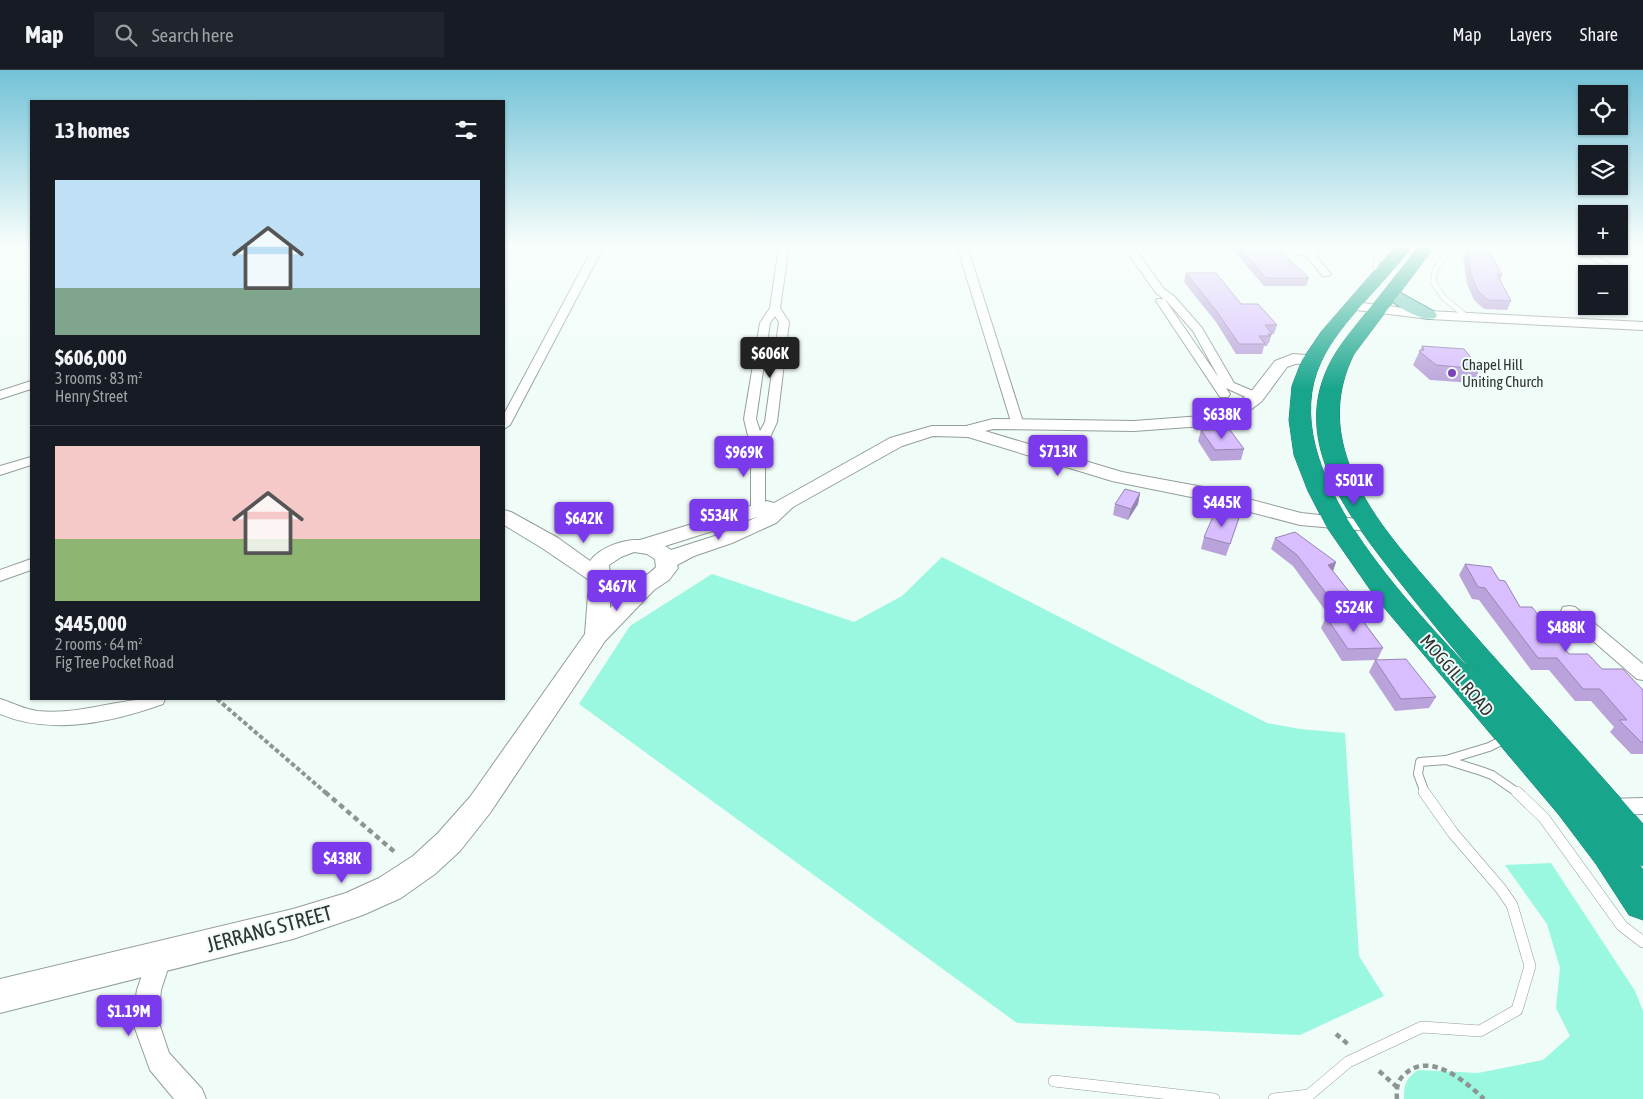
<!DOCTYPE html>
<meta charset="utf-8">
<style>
body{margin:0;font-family:"Asap Condensed",sans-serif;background:#20242c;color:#f1f3f6;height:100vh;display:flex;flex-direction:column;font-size:19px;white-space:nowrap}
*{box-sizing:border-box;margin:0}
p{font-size:16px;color:#9ea1a6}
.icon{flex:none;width:28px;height:28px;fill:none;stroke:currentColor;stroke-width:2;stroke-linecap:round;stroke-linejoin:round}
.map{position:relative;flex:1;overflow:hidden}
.details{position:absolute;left:30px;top:30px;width:475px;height:600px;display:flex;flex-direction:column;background:#171b24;border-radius:0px;box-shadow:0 1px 4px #0004}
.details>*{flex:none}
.controls{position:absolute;left:1578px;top:15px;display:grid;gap:10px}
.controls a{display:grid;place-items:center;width:50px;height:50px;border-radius:0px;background:#171b24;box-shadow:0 1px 4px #0004;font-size:25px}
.price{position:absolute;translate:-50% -42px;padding:0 11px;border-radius:5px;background:#7c3aed;color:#fff;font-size:16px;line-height:32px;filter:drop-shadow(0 1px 2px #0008)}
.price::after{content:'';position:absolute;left:50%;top:30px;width:15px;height:11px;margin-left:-8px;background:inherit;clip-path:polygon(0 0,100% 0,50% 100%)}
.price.selected{background:#222;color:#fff}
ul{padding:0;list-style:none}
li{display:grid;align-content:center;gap:10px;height:265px;padding:0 25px}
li+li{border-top:1px solid #363941}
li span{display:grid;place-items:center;height:155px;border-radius:0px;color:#555}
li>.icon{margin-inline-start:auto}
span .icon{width:90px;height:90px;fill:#fffc;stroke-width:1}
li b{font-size:21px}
h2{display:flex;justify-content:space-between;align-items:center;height:60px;padding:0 25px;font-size:21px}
header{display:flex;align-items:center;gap:30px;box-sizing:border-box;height:70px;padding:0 25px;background:#171b24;border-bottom:1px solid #363941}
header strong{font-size:24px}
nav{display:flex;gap:28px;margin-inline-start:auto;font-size:18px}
.search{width:350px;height:45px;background:#20242c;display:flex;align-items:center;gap:12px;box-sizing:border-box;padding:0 18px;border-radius:0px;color:#9ea1a6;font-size:19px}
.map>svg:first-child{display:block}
.green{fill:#9af7e0}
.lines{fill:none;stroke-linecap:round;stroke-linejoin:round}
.lane-far2-casing{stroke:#939e9b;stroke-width:6}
.lane-far1-casing{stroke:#939e9b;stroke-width:10}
.lane-casing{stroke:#939e9b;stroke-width:12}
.street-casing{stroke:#939e9b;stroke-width:2}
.secondary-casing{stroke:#939e9b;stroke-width:2}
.primary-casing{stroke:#207d6d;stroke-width:2}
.highway-casing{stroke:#207d6d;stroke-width:1}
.path-far1{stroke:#8d9593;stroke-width:4;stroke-dasharray:4.5 2.5;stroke-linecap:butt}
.path{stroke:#8d9593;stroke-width:4.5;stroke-dasharray:5.5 4;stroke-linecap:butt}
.lane-far2{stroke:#fff;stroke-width:5}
.lane-far1{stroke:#fff;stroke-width:8}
.lane{stroke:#fff;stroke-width:11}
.street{fill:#fff;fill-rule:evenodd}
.secondary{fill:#fff;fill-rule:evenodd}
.primary{fill:#74c9ba;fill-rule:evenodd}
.highway{fill:#17a58c;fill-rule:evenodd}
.wall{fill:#baa3da}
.shaded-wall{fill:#9785b2}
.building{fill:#d8befe;stroke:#9785b2}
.poi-dot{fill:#7d43b9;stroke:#f0fcf8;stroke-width:2}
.labels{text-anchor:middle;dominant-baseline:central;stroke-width:4;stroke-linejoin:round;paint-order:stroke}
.far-poi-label{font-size:15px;fill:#303433;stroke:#f0fcf8;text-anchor:start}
.street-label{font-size:18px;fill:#303433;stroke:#f0fcf8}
.near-street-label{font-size:21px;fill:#303433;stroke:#f0fcf8}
</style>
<header>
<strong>Map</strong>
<div class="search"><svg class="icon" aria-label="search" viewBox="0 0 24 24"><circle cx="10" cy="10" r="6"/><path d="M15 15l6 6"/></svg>Search here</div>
<nav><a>Map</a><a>Layers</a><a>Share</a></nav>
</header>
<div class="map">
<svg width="1643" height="1029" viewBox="0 0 1643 1029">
<rect width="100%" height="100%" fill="#f0fcf8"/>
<g class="green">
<path d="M942,487l325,166 33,6 45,4 14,223 25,40 -84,39 -283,-12 -438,-319 51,-78 82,-52 142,48 48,-26z"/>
<path d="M1551,793l84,128 8,20v88h-239c0,-14 2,-21 14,-29l60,3 65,-13 27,-24 -14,-28 4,-40 -13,-44 -42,-59z"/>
</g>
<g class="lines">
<defs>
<g id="lane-far2">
<path d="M1451,176l-16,24 -2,12 11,16 23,19"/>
<path d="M1380,206c-7,-12 -4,-20 4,-30"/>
</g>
<g id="lane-far1">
<path d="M1446,690l43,-13 16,-8"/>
<path d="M1425,723l-7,-19 2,-12 26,-2 35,11 11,4 26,18"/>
</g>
<g id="lane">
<path d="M1517,722l27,26 78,108 21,16"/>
<path d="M1054,1011l160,18"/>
<path d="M1274,1029l35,-4 39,-33 74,-35 58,4 37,-21 13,-44 -18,-61 -11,-16 -48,-56 -29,-41"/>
</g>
<g id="street">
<path d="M594,176h10l-94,179 -6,4v-15z"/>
<path d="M779,176h10l-9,62 9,14 -12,100 -12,26v60l11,11 -2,3c-10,3 -17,-5 -23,-13v-61l-7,-29 16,-96 10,-15zM775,246l4,6 -14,100 -5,9 -4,-12 14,-96z"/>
<path d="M957,176h10l57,179 -1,3h-10l-1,-3z"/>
<path d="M1123,176h10l31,43 10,7 28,32 32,55 26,11 2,3 -2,3h-8l-26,-12 4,6 -2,3h-8l-64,-96 1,-2h7l-8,-6zM1165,229l28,32 26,47 -53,-77z"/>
<path d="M1286,176c10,0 14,4 22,4l-4,-4h10l5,5 -4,4 16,19 -2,2h-6l-17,-20 -8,-1z"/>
<path d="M1567,176h12l36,20 -5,3 -3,-1z"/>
<path d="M31,311v8l-31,10v-8z"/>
<path d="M31,387v8l-31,10v-9z"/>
<path d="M31,489v11l-31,11v-11z"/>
<path d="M1569,536l6,1 68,57v16l-6,-1 -74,-64 -2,-4 2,-4z"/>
<path d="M0,629c13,4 24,10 37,12 44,5 85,-15 128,-12l-2,5c-51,18 -111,32 -163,10z"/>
<path d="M1643,728v16l-35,1 -7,-2 -3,-6 3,-6 7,-2z"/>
<path d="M160,875l9,3 3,8 -11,34 -3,30 11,33 33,36 4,10h-32l-24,-29 -18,-50 5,-30 14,-42z"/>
</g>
<g id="secondary">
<path d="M1353,232l76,9 214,11v8l-214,-11 -81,-10 -2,-3 2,-3z"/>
<path d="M1293,284l26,2 2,3 -2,3 -24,2 -8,3 -25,34 -22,17 -23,7 -83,6 -141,-2 -8,2 137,41 81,15 98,26 75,8 3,4 -3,4 -7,2 -69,-6 -99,-26 -89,-18 -144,-44 -35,-1 -31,10 -109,61 -17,16 -44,20 -38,13 -17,9 1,3 -9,12 -15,10 -49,51 -115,172 -30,38 -25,23 -34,24 -38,17 -70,24 -293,74v-34l293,-70 53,-16 33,-15 34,-22 25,-23 32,-36 115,-163 3,-39 4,-13 -50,-34 -38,-23v-15l7,2 47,26 32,23c10,-14 34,-22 50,-21l120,-37 7,-2 7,2 116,-65 42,-12h34l27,-7 141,2 81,-6 13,-5 22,-17 25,-32zM757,447l-39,18 -47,15 -6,-4zM634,482l13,2 8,5 1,8c-13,14 -30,20 -46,9l-1,-11 12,-8zM611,524l11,2 -12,12v-13z"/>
</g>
<path id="primary" d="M1392,218l43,24 2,3 -2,3c-15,4 -42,-13 -51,-25l3,-3z"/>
<path id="highway" d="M1396,176h16c-27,38 -73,76 -91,116 -50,106 92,245 157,316 -27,-32 -53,-64 -79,-97 -44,-57 -105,-130 -74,-207 9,-23 25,-41 40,-60 18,-22 36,-45 54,-68h16l-81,108c-18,36 -19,72 -5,110 18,50 56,90 90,130 66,78 137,152 204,230v42l-4,-2 4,6v50l-14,-5 -33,-51 -37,-49 -183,-217 -50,-72 -18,-35 -14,-36 -5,-35 3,-34 10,-26 19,-28z"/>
</defs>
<use href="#lane-far2" class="lane-far2-casing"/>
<use href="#lane-far1" class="lane-far1-casing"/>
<use href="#lane" class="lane-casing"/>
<use href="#street" class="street-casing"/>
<use href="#secondary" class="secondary-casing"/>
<use href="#primary" class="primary-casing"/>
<use href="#highway" class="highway-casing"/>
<path class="path-far1" d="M217,629l109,94"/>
<g class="path">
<path d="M325,722l72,62"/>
<path d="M1336,964l13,11"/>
<path d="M1379,1001l18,16"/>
<path d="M1397,1029c-1,-9 0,-19 8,-25 25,-23 60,7 79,25"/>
</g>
<use href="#lane-far2" class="lane-far2"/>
<use href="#lane-far1" class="lane-far1"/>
<use href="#lane" class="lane"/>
<use href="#street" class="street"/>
<use href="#secondary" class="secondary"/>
<use href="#primary" class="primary"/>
<use href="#highway" class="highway"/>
</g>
<g class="wall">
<path d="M1231,176h7l71,32 -3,8h-42l-33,-38z"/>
<path d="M1467,180l35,25 -2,5 11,21 -4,9 -23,-1 -10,-9 -7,-16 -4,-26z"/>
<path d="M1186,203l91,52 -3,9h-2l-3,9h-1l-1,3h-3l-2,8h-26l-20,-32 -32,-40z"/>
<path d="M1422,276l58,23 -7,14 -43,-3 -17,-15z"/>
<path d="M1201,360l43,19 -3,11 -30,1 -13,-20z"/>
<path d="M1140,423l-2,11 -10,16 -15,-5 2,-11z"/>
<path d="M1239,448l-13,38 -25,-7 3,-12z"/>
<path d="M1275,468l61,24 -3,9 30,38 -3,7 23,32 -6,12 -35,1 -21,-33 5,-11h4l-37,-51 -22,-17z"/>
<path d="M1465,494l34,16 21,27 49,47 33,15 41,21v64h-12l-21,-22 4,-5 -23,-26h-16l-26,-31h-18l-52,-70 -7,-1 -13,-24z"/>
<path d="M1375,590l61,37 -7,11 -34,3 -26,-39z"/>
</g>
<g class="shaded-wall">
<path d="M1140,423l-2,11 -10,16 3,-11z"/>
<path d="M1336,492l-4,12 -4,-9z"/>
</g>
<g class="building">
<path d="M1238,176h27l1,1h10l33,31h-43z"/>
<path d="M1467,180l23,3 12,22 -5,-1 14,27 -23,-1 -10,-9 -7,-16z"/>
<path d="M1186,203h30l25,31h17l19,21h-12l7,9h-4l2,2h-11l6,8h-26l-21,-31z"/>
<path d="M1422,276l42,3 16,20 -44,-4 -17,-14 5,-1z"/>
<path d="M1201,360h29l14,19 -29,1z"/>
<path d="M1125,419l15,4 -9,16 -16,-5z"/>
<path d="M1215,442l24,6 -9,26 -26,-7z"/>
<path d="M1295,462l41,30 -8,3 35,44 -24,1 -42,-55 -22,-17z"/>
<path d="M1465,494l26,3 8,13 6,1 15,26h12l37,47h19l14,15h21l20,21v52h-2l-22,-22h8l-27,-31h-17l-26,-31h-19l-53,-70 -7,-1z"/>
<path d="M1359,546l24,32 -35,1 -22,-32z"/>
<path d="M1406,589l30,38 -35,2 -26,-39z"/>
</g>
<linearGradient id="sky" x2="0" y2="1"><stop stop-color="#72c2d7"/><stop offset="0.55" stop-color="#f8fefc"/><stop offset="1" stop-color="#f8fefc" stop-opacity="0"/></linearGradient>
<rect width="1643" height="320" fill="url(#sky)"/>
<circle class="poi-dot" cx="1452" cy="303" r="5"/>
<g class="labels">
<g class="far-poi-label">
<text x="1462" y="294">Chapel Hill<tspan x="1462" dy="17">Uniting Church</tspan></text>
</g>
<g class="street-label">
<text transform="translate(1457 605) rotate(49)">MOGGILL ROAD</text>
</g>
<g class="near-street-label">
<text transform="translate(269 858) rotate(-15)">JERRANG STREET</text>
</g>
</g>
</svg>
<div class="controls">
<a><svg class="icon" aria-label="locate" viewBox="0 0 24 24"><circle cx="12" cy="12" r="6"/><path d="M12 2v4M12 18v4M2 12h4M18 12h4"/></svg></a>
<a><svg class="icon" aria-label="layers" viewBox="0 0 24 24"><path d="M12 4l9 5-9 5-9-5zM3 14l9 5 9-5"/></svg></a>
<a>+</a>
<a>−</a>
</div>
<b class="price selected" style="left:770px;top:309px">$606K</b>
<b class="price" style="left:1222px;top:370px">$638K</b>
<b class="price" style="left:1058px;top:407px">$713K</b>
<b class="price" style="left:744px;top:408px">$969K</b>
<b class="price" style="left:1354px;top:436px">$501K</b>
<b class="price" style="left:1222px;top:458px">$445K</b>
<b class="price" style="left:719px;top:471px">$534K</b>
<b class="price" style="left:584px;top:474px">$642K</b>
<b class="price" style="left:617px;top:542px">$467K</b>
<b class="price" style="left:1354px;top:563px">$524K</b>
<b class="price" style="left:1566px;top:583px">$488K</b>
<b class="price" style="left:342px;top:814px">$438K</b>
<b class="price" style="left:129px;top:967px">$1.19M</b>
<section class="details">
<h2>13 homes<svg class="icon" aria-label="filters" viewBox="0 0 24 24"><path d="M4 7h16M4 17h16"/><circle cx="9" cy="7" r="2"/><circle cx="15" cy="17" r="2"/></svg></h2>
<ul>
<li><span style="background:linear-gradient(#bfe0f5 70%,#7fa58c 0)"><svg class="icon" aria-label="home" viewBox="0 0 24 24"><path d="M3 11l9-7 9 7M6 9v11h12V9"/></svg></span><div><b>$606,000</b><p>3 rooms · 83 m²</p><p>Henry Street</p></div></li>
<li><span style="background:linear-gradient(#f6c9c9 60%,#8fb573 0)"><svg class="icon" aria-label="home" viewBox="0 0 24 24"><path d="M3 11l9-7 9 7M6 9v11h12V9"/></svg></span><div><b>$445,000</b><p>2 rooms · 64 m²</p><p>Fig Tree Pocket Road</p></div></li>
</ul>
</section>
</div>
